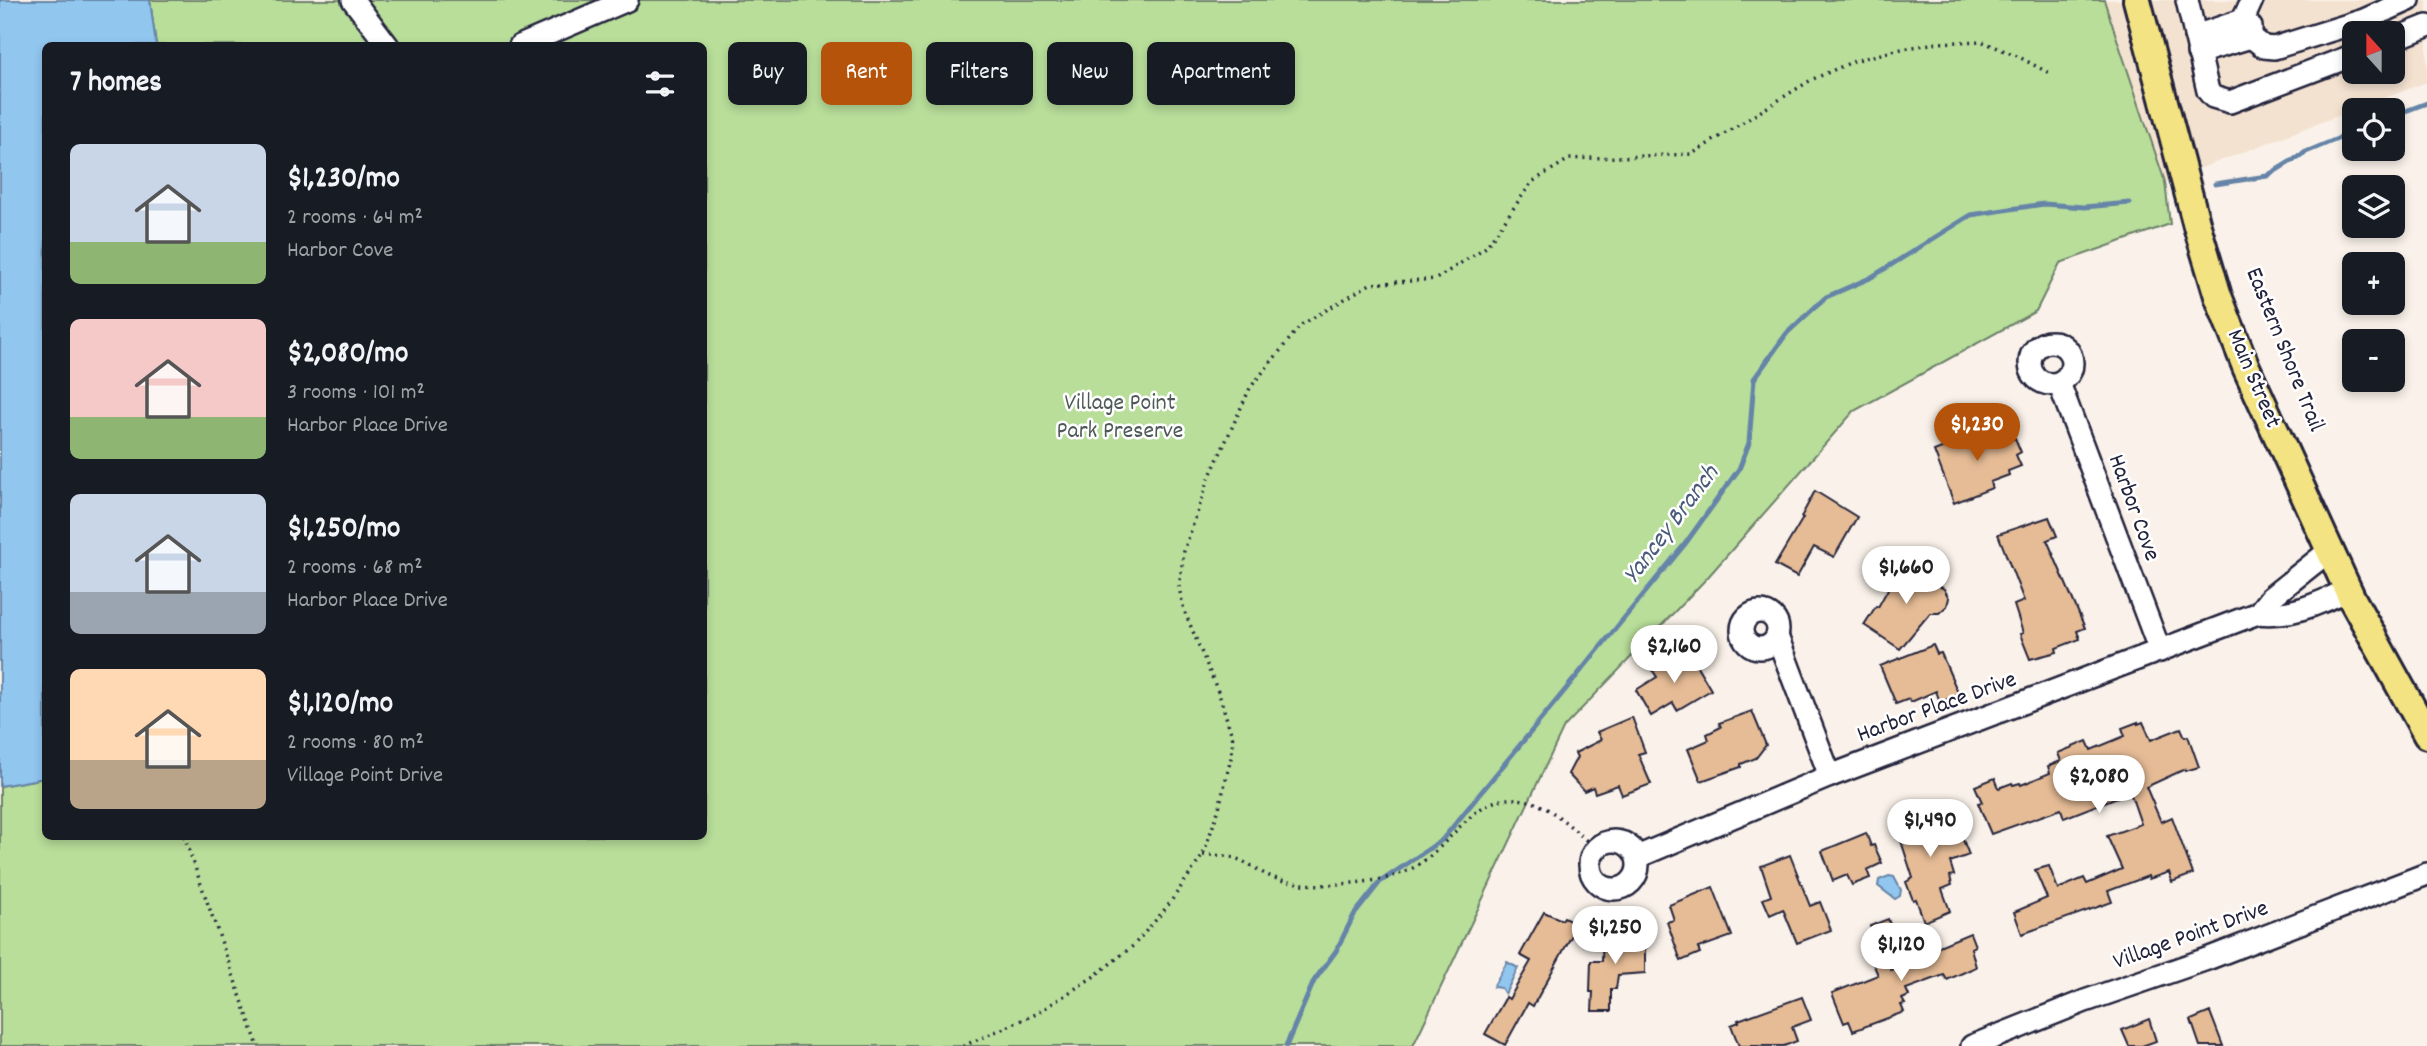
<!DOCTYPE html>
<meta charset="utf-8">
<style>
body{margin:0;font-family:Dekko,sans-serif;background:#242831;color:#f1f3f6;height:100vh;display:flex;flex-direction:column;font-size:26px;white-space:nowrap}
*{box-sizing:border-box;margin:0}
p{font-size:23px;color:#9ea1a6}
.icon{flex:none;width:38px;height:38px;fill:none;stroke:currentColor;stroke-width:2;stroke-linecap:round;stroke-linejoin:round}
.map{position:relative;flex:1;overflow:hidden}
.drawer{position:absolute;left:42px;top:42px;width:665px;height:798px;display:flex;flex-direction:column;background:#171b24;border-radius:10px;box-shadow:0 4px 10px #0003}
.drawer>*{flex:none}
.guide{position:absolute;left:728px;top:42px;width:665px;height:63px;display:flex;gap:14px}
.needle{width:46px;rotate:339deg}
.buttons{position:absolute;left:2342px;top:21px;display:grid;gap:14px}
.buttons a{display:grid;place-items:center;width:63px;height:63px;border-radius:10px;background:#171b24;box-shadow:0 4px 10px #0003;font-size:35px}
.price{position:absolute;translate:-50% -60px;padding:0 16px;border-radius:24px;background:#fff;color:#222;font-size:23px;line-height:46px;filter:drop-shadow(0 2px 4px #0008)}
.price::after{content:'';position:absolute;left:50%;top:42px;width:21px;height:16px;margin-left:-10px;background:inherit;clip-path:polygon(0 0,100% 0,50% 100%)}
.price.active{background:#b45309;color:#fff}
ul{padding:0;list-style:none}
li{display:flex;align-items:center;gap:21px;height:175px;padding:0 28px}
li span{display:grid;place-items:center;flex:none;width:196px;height:140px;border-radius:10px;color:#555}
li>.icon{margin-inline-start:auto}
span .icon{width:84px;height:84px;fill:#fffc;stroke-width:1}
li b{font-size:30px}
h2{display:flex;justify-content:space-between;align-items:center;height:84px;padding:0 28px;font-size:30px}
.pill{padding:0 24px;border-radius:10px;background:#171b24;box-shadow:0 4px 10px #0003;font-size:24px;line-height:63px}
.pill.active{background:#b45309;color:#fff}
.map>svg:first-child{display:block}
.built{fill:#f4e2d1;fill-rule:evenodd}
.green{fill:#b8de9a;stroke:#6d806a;stroke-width:2}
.water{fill:#91c6ef;stroke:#6584a7;stroke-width:2}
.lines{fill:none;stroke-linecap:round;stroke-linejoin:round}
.stream{stroke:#6584a7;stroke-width:5}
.building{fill:#e6bc96;stroke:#22223b;stroke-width:2}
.minor-casing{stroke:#22223b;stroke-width:26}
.major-casing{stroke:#22223b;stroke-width:32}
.path{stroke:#22223b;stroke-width:3.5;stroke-dasharray:2 5;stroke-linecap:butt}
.minor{stroke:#fff;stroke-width:21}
.major{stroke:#f4e382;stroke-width:26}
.labels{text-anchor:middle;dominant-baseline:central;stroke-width:5;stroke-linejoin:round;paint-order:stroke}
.street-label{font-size:24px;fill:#22223b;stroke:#fff}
.park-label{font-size:24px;fill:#4f5a58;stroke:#fff}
.water-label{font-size:26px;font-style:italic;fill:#495b7a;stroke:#fff}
</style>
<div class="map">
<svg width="2427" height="1046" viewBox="0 0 2427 1046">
<rect width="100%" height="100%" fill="#faf2ea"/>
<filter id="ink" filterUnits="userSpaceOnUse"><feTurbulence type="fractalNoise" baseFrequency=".0143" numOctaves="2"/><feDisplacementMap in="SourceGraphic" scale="14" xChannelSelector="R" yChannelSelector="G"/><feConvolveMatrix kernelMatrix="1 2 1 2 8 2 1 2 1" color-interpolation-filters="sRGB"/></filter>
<g filter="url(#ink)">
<path class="built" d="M2104,0h323v82l-262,100zM2354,33h38v39h-38z"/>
<path class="green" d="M150,0h1954l61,182 5,42 -110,39 -24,48 -182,100 -147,167 -143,149 -151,319h-1413v-260l45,-8 1,58h658v-790l-548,-1z"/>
<g class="water">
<path d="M0,0h150l6,45 -110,1 -1,732 -45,8z"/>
<path d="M1889,876l5,1 7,13 -1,6 -5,3 -17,-13 1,-6z"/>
<path d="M1507,962l11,6 -13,26 -4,-6 -8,-1z"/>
</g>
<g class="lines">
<g class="stream">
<path d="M2392,116l35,-13"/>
<path d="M2215,184l52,-8 39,-24 48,-20"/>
<path d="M1286,1046l28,-65 22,-30 18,-36 26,-33 62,-42 243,-296 54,-75 10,-26 5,-64 33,-46 39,-36 44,-19 101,-63 73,-11 40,3 46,-4"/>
</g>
</g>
<g class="building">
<path d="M1992,428l1,5 13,-4 4,11 5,-2 6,14 -5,3 5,11 -13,5 1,4 -19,7 2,6 -38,15 -20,-52z"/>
<path d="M1815,491l42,26 -23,40 -20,-10 -17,30 -22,-12 28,-47 -2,-1z"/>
<path d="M2049,517l8,19 -10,4 38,88 -8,3 3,8 -24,9 1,4 -27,7 -10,-25 3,-1 -9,-28 10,-4 -26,-67z"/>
<path d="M1903,562l18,9 -2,4 25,14 5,9 -2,8 -8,7h-9l-30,36 -36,-24 12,-19 2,1z"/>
<path d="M1933,645l4,9 4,-1 18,42 -19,7 -4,-11 -25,11 -2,-3 -13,5 -16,-38z"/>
<path d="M1687,649l24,41 -34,20 -4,-7 -22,13 -15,-26 21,-13 -4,-6z"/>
<path d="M1752,711l14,34 -10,13 -15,6v3l-40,14 -13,-32 21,-9 -2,-6 14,-7 -2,-4z"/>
<path d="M1632,717l13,35 -7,2 13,30 -29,11 -4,-10 -23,8 -2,-6 -9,4 -16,-17 9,-17 -2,-4 26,-13 -4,-8z"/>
<path d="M2138,722v2l5,-2 8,18 30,-12 4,9 3,-1 11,31 -14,4v-2l-39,18 15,35 11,-5 21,57 -21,8 -3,-10 -20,7 -1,-3 -40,15 4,11 -90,32 -8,-22 33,-14 -12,-28 14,-4 9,23 26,-11 3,6 35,-15 -15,-33 34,-12 -11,-32 -66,26 -3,-9 -70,25 -13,-31 4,-1 -7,-16 20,-8 4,10 13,-5 1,2 7,-2 1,2 29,-12 -2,-7 13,-5 -3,-8 29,-12 4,9 34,-14 -3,-8z"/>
<path d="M1913,810l5,14 34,-12 17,43 -19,7 4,13 -4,1 2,9 -10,4 8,22 -26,11 -8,-23 -3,1 -7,-18 7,-4 -20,-62z"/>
<path d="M1866,833l5,13 3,-1 8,18 -15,7 3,8 -18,7 -5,-10 -14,6 -11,-30z"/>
<path d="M1790,855l20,51 10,-4 11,28 -34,13 -14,-34 -13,6 -7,-16 8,-3 -10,-30z"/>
<path d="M1713,887l19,49 -34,12 2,5 -19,8 -14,-39 7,-2 -5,-15z"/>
<path d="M1544,912l18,8 2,-3 14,7 -45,82 -5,-3 -23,42 -20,-11 21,-37 3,2 22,-38 -11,-6z"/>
<path d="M1888,919l7,19 -19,7 -6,-19z"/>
<path d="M1603,931l23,1v3l19,1v37l-27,2 -2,14h-5v22h-19l1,-19h-3l1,-31h11z"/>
<path d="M1970,933l5,13 -4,2 5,19 -29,13 -3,-5 -38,14 3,7 -7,3 3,5 -4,1 3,7 -51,19 -4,-10 -5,2 -12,-30 46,-18 -6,-14 13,-5 6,14 26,-8 -2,-6z"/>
<path d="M1802,997l9,23 -19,7 5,14 -13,5h-45l-8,-21 8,-3 -1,-2z"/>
<path d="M2210,1012l13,34h-23l-9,-26z"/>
<path d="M2149,1019l7,22 -14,5h-13l-7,-16z"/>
</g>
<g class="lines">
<defs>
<g id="minor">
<path d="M353,0l35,46"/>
<path d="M2187,0l21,91 5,6 17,5 124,-47"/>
<path d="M2243,20l9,-20"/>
<path d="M2195,36l48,-16 8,7v10l-53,16"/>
<path d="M2251,37l13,10 10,1 90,-28 45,-20"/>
<path d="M2392,40l35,-14"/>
<path d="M520,46l107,-46"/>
<circle cx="2051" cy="363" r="21"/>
<path d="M2059,383l101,268"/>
<circle cx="1760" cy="630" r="18"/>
<path d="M2258,613l12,-15 59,-47"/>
<path d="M1777,636l53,140"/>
<circle cx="1614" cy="865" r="24"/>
<path d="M1637,857l193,-81 428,-163c31,4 61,-9 89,-23"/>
<path d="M1972,1046l113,-45 122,-42 220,-85"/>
</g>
<path id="major" d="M2137,0l60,226 21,70 28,71 106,232 75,136"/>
</defs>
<use href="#minor" class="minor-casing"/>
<use href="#major" class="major-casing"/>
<g class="path">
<path d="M184,836l74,210"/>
<path d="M1203,855c14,0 28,0 41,7 10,4 18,12 28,15 27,11 62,8 90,5 23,-2 46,-8 64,-23 34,-25 54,-73 106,-57 24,8 45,31 64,47"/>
<path d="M963,1046l73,-32 57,-37 40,-31 34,-39 36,-52 16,-47 12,-50 2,-19 -14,-45 -35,-84 -5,-22 5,-37 25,-73 41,-90 51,-63 69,-41 66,-5 50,-32 46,-65 37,-23 123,-5 119,-74 43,-19 42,-11 40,-7 45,-2 36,15 34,18"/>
</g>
<use href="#minor" class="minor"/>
<use href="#major" class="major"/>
</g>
</g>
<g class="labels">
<g class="street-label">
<text transform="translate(2284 350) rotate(68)">Eastern Shore Trail</text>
<text transform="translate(2253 379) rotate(67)">Main Street</text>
<text transform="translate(2133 508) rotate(70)">Harbor Cove</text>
<text transform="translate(1937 708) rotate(-20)">Harbor Place Drive</text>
<text transform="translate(2191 936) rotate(-20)">Village Point Drive</text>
</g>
<g class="park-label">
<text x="1120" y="404">Village Point<tspan x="1120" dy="28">Park Preserve</tspan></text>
</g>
<g class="water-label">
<text transform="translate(1672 525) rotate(-53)">Yancey Branch</text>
</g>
</g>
</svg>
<div class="buttons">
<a><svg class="needle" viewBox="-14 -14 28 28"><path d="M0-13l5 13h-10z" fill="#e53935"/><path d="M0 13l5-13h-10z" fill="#9ea1a6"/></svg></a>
<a><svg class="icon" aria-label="locate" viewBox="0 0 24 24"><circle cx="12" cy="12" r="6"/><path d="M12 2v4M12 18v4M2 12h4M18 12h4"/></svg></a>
<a><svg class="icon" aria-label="layers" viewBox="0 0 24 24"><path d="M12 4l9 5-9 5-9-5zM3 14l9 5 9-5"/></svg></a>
<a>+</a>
<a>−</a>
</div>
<b class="price active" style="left:1977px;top:463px">$1,230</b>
<b class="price" style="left:1906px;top:606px">$1,660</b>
<b class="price" style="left:1674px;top:685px">$2,160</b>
<b class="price" style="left:2099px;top:815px">$2,080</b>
<b class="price" style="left:1930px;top:859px">$1,490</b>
<b class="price" style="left:1615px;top:966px">$1,250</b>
<b class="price" style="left:1901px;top:983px">$1,120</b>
<div class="guide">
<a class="pill">Buy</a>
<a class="pill active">Rent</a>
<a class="pill">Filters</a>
<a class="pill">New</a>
<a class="pill">Apartment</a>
</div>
<section class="drawer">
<h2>7 homes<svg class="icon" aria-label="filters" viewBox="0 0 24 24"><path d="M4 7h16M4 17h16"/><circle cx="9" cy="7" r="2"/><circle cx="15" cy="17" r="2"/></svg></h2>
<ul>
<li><span style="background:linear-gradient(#c9d6e8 70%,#8fb573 0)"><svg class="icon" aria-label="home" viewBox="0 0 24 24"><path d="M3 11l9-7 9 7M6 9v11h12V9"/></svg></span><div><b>$1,230/mo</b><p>2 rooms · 64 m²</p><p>Harbor Cove</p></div></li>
<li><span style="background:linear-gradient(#f6c9c9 70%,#8fb573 0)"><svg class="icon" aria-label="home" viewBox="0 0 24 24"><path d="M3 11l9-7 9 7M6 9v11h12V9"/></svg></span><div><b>$2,080/mo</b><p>3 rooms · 101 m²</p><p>Harbor Place Drive</p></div></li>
<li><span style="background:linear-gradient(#c9d6e8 70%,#9aa5b1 0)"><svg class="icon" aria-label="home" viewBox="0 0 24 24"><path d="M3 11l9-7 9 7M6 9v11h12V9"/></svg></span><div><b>$1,250/mo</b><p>2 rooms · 68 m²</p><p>Harbor Place Drive</p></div></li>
<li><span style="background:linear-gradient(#ffd9b3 65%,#b9a48a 0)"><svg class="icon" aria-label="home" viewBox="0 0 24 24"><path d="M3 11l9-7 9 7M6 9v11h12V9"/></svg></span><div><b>$1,120/mo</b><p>2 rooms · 80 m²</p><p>Village Point Drive</p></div></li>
</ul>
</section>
</div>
